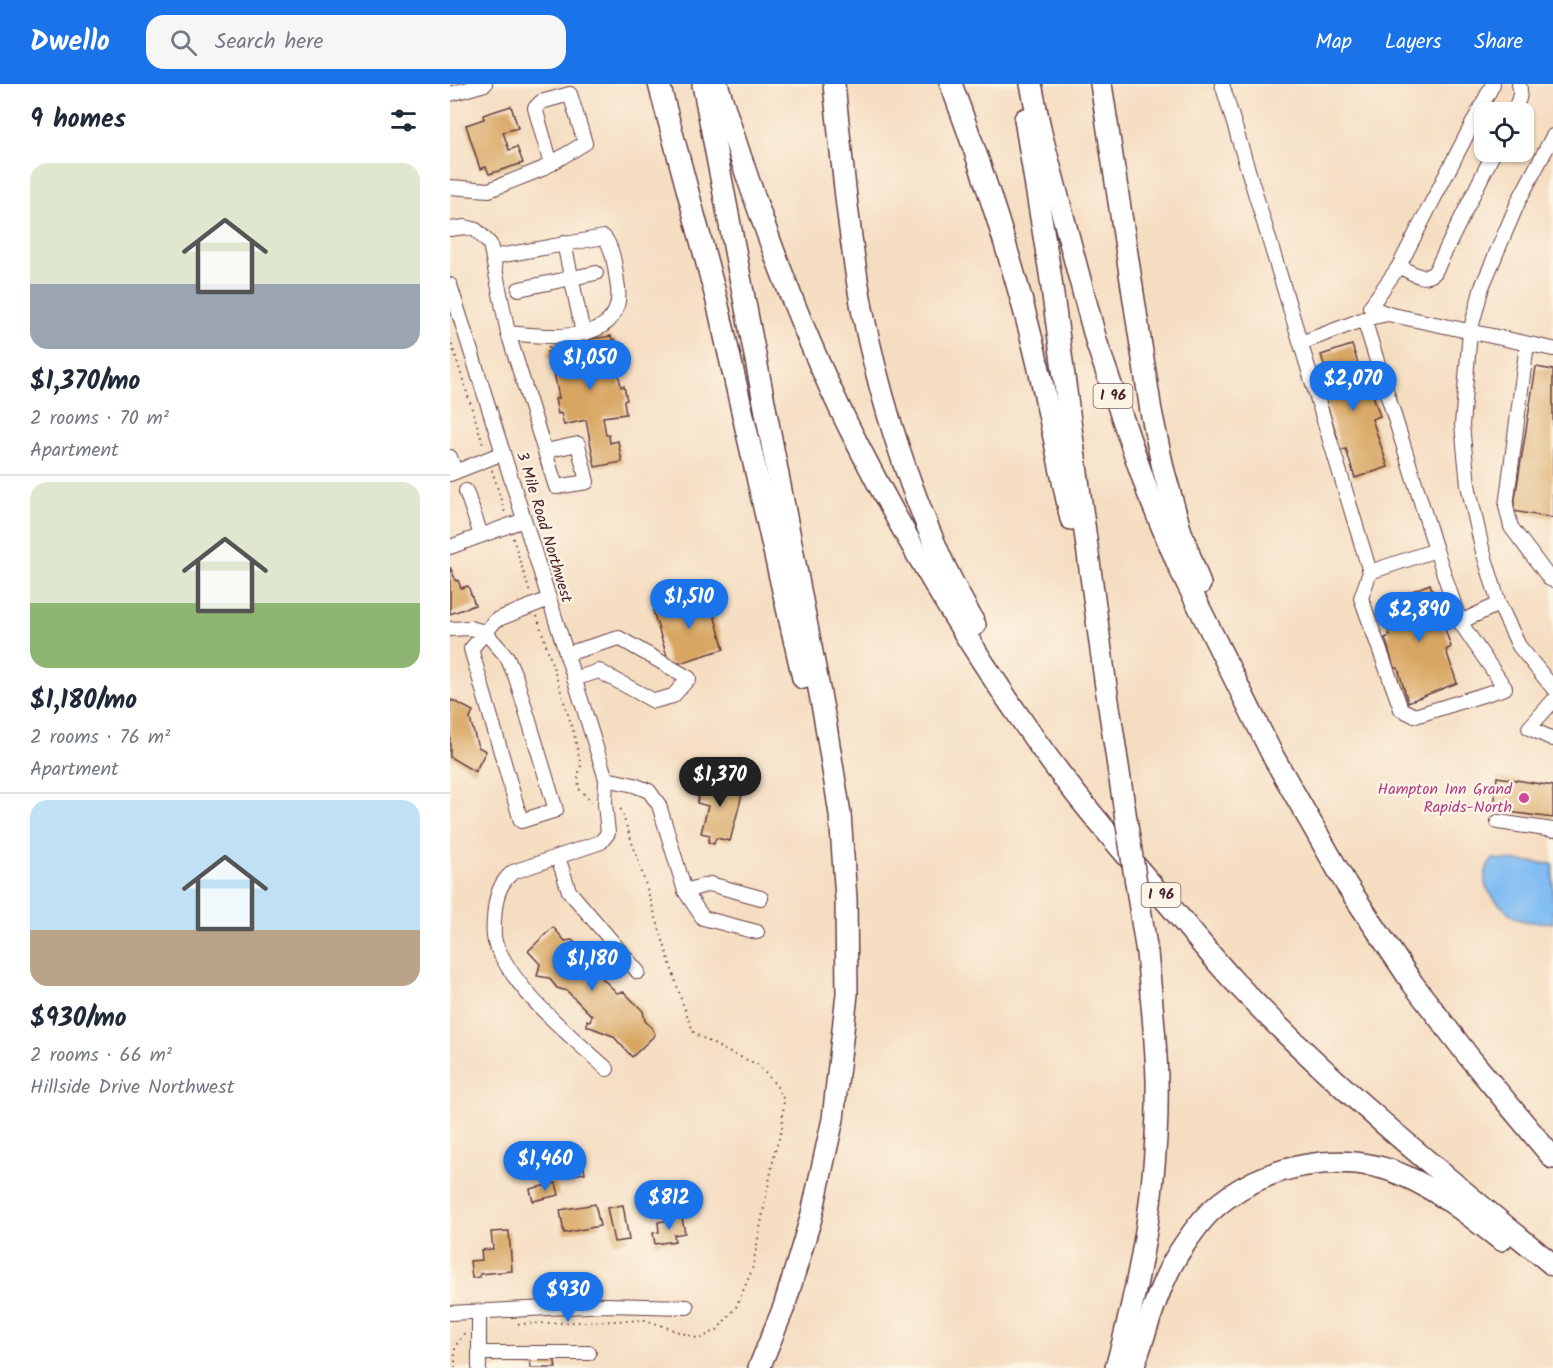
<!DOCTYPE html>
<meta charset="utf-8">
<style>
body{margin:0;font-family:Kalam,sans-serif;background:#f6f6f7;color:#1f2937;height:100vh;display:flex;flex-direction:column;font-size:22px;white-space:nowrap}
*{box-sizing:border-box;margin:0}
p{font-size:20px;color:#747a83}
.icon{flex:none;width:33px;height:33px;fill:none;stroke:currentColor;stroke-width:2;stroke-linecap:round;stroke-linejoin:round}
.map{position:relative;flex:1;overflow:hidden}
.panel{display:flex;flex-direction:column;background:#fff;width:450px}
.panel>*{flex:none}
.buttons{position:absolute;left:1024px;top:18px;display:grid;gap:12px}
.buttons a{display:grid;place-items:center;width:60px;height:60px;border-radius:12px;background:#fff;box-shadow:0 2px 4px #0004;font-size:30px}
.price{position:absolute;translate:-50% -51px;padding:0 14px;border-radius:21px;background:#1a73e8;color:#fff;font-size:20px;line-height:39px;filter:drop-shadow(0 2px 3px #0008)}
.price::after{content:'';position:absolute;left:50%;top:36px;width:18px;height:14px;margin-left:-9px;background:inherit;clip-path:polygon(0 0,100% 0,50% 100%)}
.price.selected{background:#222;color:#fff}
ul{padding:0;list-style:none}
li{display:grid;align-content:center;gap:12px;height:318px;padding:0 30px}
li+li{border-top:2px solid #e0e1e3}
li span{display:grid;place-items:center;height:186px;border-radius:18px;color:#555}
li>.icon{margin-inline-start:auto}
span .icon{width:108px;height:108px;fill:#fffc;stroke-width:1}
li b{font-size:26px}
h2{display:flex;justify-content:space-between;align-items:center;height:72px;padding:0 30px;font-size:26px}
header{display:flex;align-items:center;gap:36px;box-sizing:border-box;height:84px;padding:0 30px;background:#1a73e8;color:#fff}
header strong{font-size:28px}
nav{display:flex;gap:33px;margin-inline-start:auto;font-size:21px}
.search{width:420px;height:54px;background:#f6f6f7;display:flex;align-items:center;gap:15px;box-sizing:border-box;padding:0 21px;border-radius:18px;color:#747a83;font-size:22px}
main{display:flex;flex:1;min-height:0}
.map>svg:first-child{display:block}
.water{fill:#81bdf3;stroke:#666e8f;stroke-width:1.5}
.building{fill:#d8a662}
.lines{fill:none;stroke-linecap:round;stroke-linejoin:round}
.minor-casing{stroke:#643c42;stroke-width:16}
.highway-casing{stroke:#643c42;stroke-width:24}
.path{stroke:#643c42;stroke-width:2;stroke-dasharray:1.5 4.5;stroke-linecap:butt}
.minor{stroke:#fff;stroke-width:14}
.highway{stroke:#fff;stroke-width:21}
.highway-bridge-casing{stroke:#643c42;stroke-width:24;stroke-linecap:butt}
.highway-bridge{stroke:#fff;stroke-width:21}
.hotel-dot{fill:#d1479c;stroke:#fcf5e5;stroke-width:2}
.labels{text-anchor:middle;dominant-baseline:central;stroke-width:4.5;stroke-linejoin:round;paint-order:stroke}
.shield{fill:#fcf5e5;stroke:#7f5f63;stroke-width:1.5}
.shield-label{font-size:15px;font-weight:bold;fill:#4a1f2b}
.street-label{font-size:16px;fill:#4a1f2b;stroke:#fcf5e5}
.hotel-label{font-size:16px;fill:#b23c85;stroke:#fcf5e5;text-anchor:end}
</style>
<header>
<strong>Dwello</strong>
<div class="search"><svg class="icon" aria-label="search" viewBox="0 0 24 24"><circle cx="10" cy="10" r="6"/><path d="M15 15l6 6"/></svg>Search here</div>
<nav><a>Map</a><a>Layers</a><a>Share</a></nav>
</header>
<main>
<section class="panel">
<h2>9 homes<svg class="icon" aria-label="filters" viewBox="0 0 24 24"><path d="M4 7h16M4 17h16"/><circle cx="9" cy="7" r="2"/><circle cx="15" cy="17" r="2"/></svg></h2>
<ul>
<li><span style="background:linear-gradient(#dfe7d0 65%,#9aa5b1 0)"><svg class="icon" aria-label="home" viewBox="0 0 24 24"><path d="M3 11l9-7 9 7M6 9v11h12V9"/></svg></span><div><b>$1,370/mo</b><p>2 rooms · 70 m²</p><p>Apartment</p></div></li>
<li><span style="background:linear-gradient(#dfe7d0 65%,#8fb573 0)"><svg class="icon" aria-label="home" viewBox="0 0 24 24"><path d="M3 11l9-7 9 7M6 9v11h12V9"/></svg></span><div><b>$1,180/mo</b><p>2 rooms · 76 m²</p><p>Apartment</p></div></li>
<li><span style="background:linear-gradient(#bfe0f5 70%,#b9a48a 0)"><svg class="icon" aria-label="home" viewBox="0 0 24 24"><path d="M3 11l9-7 9 7M6 9v11h12V9"/></svg></span><div><b>$930/mo</b><p>2 rooms · 66 m²</p><p>Hillside Drive Northwest</p></div></li>
</ul>
</section>
<div class="map">
<svg width="1103" height="1284" viewBox="0 0 1103 1284">
<rect width="100%" height="100%" fill="#fcf5e5"/>
<filter id="ink" filterUnits="userSpaceOnUse"><feTurbulence type="fractalNoise" baseFrequency=".0167" numOctaves="2"/><feDisplacementMap in="SourceGraphic" scale="12" xChannelSelector="R" yChannelSelector="G"/><feConvolveMatrix kernelMatrix="1 2 1 2 8 2 1 2 1" color-interpolation-filters="sRGB"/></filter>
<filter id="wash" filterUnits="userSpaceOnUse"><feTurbulence type="fractalNoise" baseFrequency=".008" numOctaves="4" result="noise"/><feDisplacementMap in="SourceGraphic" scale="24" xChannelSelector="R" yChannelSelector="G"/><feGaussianBlur stdDeviation="1.35" result="paint"/><feColorMatrix in="noise" values="0 0 0 0 0 0 0 0 0 0 0 0 0 0 0 0 0 1.4 0 .05"/><feComposite in="paint" operator="in"/></filter>
<g filter="url(#wash)">
<rect width="100%" height="100%" fill="#f5ddc1"/>
<path class="water" d="M1043,775l60,5v59c-9,-2 -20,0 -29,-2 -13,-3 -38,-27 -39,-40 -1,-9 3,-15 8,-22z"/>
<g id="blocks">
<g class="building">
<path d="M61,22l7,22 -15,4 6,18 8,-3 6,16 -34,11 -3,-7 -6,2 -14,-44 18,-6 -1,-4z"/>
<path d="M161,252l1,4 3,-1 1,6 -3,3 8,39 3,-1 3,14 -3,1 2,13 -23,3 3,18h3l1,8 8,-2 4,21 -27,5 -9,-47 -22,5 -3,-12 -3,1 -3,-15 4,-1 -8,-40h-3l-1,-6 4,-1 -3,-4 6,-2z"/>
<path d="M902,261l14,43 4,-2 10,30 -8,3 16,48 -33,11 -9,-29 -6,2 -4,-11 2,-1 -15,-46 9,-3 -11,-35z"/>
<path d="M1086,283l17,3v148l-40,-7z"/>
<path d="M0,483l6,14 2,-1 3,8 7,-2 7,19 -25,9z"/>
<path d="M980,500l21,63 -5,3 11,33 -49,19 -10,-34h-4l-9,-30 5,-2 -9,-33z"/>
<path d="M258,510l16,55 -54,17 -17,-55z"/>
<path d="M2,616l21,11 -3,8 8,28 8,4 -11,21 -25,-15v-54z"/>
<path d="M254,693l40,10 -14,54 -14,-3 -2,6 -6,-2 2,-7 -9,-2 7,-27 -11,-3z"/>
<path d="M1047,693l56,9v32l-59,-8z"/>
<path d="M103,843l12,14 7,-1 19,19 4,12 22,22 7,-1 19,19 2,10 7,7 3,7 -23,22 -19,-21 -26,-10v-6l3,1 2,-5 -25,-25 -10,-3 -8,-10 -12,-2 3,-12 -12,-13z"/>
<path d="M132,1076l3,13 -19,3 -2,-13z"/>
<path d="M106,1099l3,12 -26,6 -3,-12z"/>
<path d="M205,1108l4,16 -15,4 -4,-17z"/>
<path d="M145,1120l5,22 -36,7 -4,-23z"/>
<path d="M173,1121l6,35 -15,2 -7,-34z"/>
<path d="M232,1134l3,15 -11,2 1,6 -20,3 -2,-11 6,-1 -1,-10z"/>
<path d="M59,1147l3,40 -32,3v3l-8,1 -2,-17 12,-1 -1,-10 12,-1 -2,-17z"/>
<path d="M104,1273l2,11h-25l-1,-8z"/>
</g>
</g>
</g>
<g filter="url(#ink)">
<use href="#blocks" fill-opacity="0" stroke="#643c42" stroke-width="1.5"/>
<g class="lines">
<defs>
<g id="minor">
<path d="M772,0l148,488 -9,26 40,111 14,7 90,-28 -45,-66 -24,-72 -66,22"/>
<path d="M0,10l35,-10"/>
<path d="M1063,28c5,-10 9,-17 6,-28"/>
<path d="M1103,52l-34,64 -37,87 -12,45 -8,93 6,60 14,63 17,56 20,42 34,42"/>
<path d="M0,103l39,3 53,-21 43,-26 -15,-49 -29,8 -6,6 16,56"/>
<path d="M0,145l15,-2 11,3 14,14 18,89 48,154 31,-5 -9,-38 -33,7"/>
<path d="M114,159l19,90"/>
<path d="M43,173l111,-20c9,11 11,30 13,44 13,66 -66,56 -109,52"/>
<path d="M949,182l94,-182"/>
<path d="M0,201l156,494 -1,25 3,29 -7,9 -88,30c-12,10 -16,21 -18,36 -1,11 -3,27 1,37 23,51 71,87 111,124"/>
<path d="M69,205l77,-16"/>
<path d="M938,230l-18,-7 29,-41c12,6 25,17 36,6l59,-120"/>
<path d="M914,235l72,231"/>
<path d="M851,259l63,-24 24,-5 165,35"/>
<path d="M1077,260l-21,162 5,21 39,52 3,1"/>
<path d="M0,373l5,15"/>
<path d="M0,390l53,-21"/>
<path d="M16,407l15,44"/>
<path d="M0,463l74,-27"/>
<path d="M1010,538l39,-18"/>
<path d="M0,545l20,-1 15,4 22,25 9,21 40,132 -35,11 -50,-172 25,-29 53,-21"/>
<path d="M116,570l53,-16 70,40 -16,18 -19,5 -55,-30 -25,8"/>
<path d="M1103,617l-24,27 24,11"/>
<path d="M156,695l28,6 15,6 10,14 26,86 18,27 54,14"/>
<path d="M1048,738l55,8"/>
<path d="M108,773l11,34 69,81"/>
<path d="M235,807l25,-7 51,14"/>
<path d="M29,1228v41h110"/>
<path d="M0,1229l155,-8 82,2"/>
<path d="M29,1269v15"/>
</g>
<g id="highway">
<path d="M209,0l57,213 87,381"/>
<path d="M253,0l122,636 15,94 6,85 1,95 -14,125 -22,99 -27,89 -25,61"/>
<path d="M267,0c39,124 83,249 143,365 49,96 105,190 167,279 43,63 94,121 144,179 20,24 40,49 62,73 98,104 210,195 320,285"/>
<path d="M384,0c8,77 15,154 29,230 17,83 43,165 77,242 10,23 23,46 35,69"/>
<path d="M501,0c31,84 59,169 81,256 15,59 26,119 39,179"/>
<path d="M581,0l10,49 56,211 51,149 31,74 95,191 72,126 67,100 56,73 84,101"/>
<path d="M651,0l50,327 12,57 17,61 20,55"/>
<path d="M575,35l25,154 56,414 20,132"/>
<path d="M666,1284c26,-94 43,-191 41,-288 -1,-43 -6,-85 -10,-127"/>
<path d="M683,1284c14,-38 24,-80 45,-114 10,-15 20,-31 33,-43 50,-47 133,-63 196,-34 34,15 64,40 94,63"/>
</g>
</defs>
<use href="#minor" class="minor-casing"/>
<use href="#highway" class="highway-casing"/>
<g class="path">
<path d="M0,255l34,108"/>
<path d="M42,386l13,43"/>
<path d="M63,454l17,55"/>
<path d="M87,532l36,114 8,35 -3,11 1,13 13,13"/>
<path d="M68,1240l128,-4 53,19 18,-9 19,-23 16,-37 23,-119 7,-22 2,-29 -8,-15 -19,-21 -29,-12 -34,-19 -12,-31 -43,-139 -19,-56h-2"/>
<path d="M5,1284v-21l10,-15"/>
</g>
<use href="#minor" class="minor"/>
<use href="#highway" class="highway"/>
<defs>
<path id="highway-bridge" d="M676,735l21,134"/>
</defs>
<use href="#highway-bridge" class="highway-bridge-casing"/>
<use href="#highway-bridge" class="highway-bridge"/>
</g>
</g>
<circle class="hotel-dot" cx="1074" cy="714" r="6"/>
<g class="labels">
<g class="shield">
<rect x="643.5" y="300" width="39" height="24" rx="4.5"/>
<rect x="691.5" y="799" width="39" height="24" rx="4.5"/>
</g>
<g class="shield-label">
<text x="663" y="312">I 96</text>
<text x="711" y="811">I 96</text>
</g>
<g class="street-label">
<text transform="translate(94 443) rotate(73)">3 Mile Road Northwest</text>
</g>
<g class="hotel-label">
<text x="1062" y="705">Hampton Inn Grand<tspan x="1062" dy="18">Rapids-North</tspan></text>
</g>
</g>
</svg>
<div class="buttons">
<a><svg class="icon" aria-label="locate" viewBox="0 0 24 24"><circle cx="12" cy="12" r="6"/><path d="M12 2v4M12 18v4M2 12h4M18 12h4"/></svg></a>
</div>
<b class="price" style="left:140px;top:307px">$1,050</b>
<b class="price" style="left:903px;top:328px">$2,070</b>
<b class="price" style="left:239px;top:546px">$1,510</b>
<b class="price" style="left:969px;top:559px">$2,890</b>
<b class="price selected" style="left:270px;top:724px">$1,370</b>
<b class="price" style="left:142px;top:908px">$1,180</b>
<b class="price" style="left:95px;top:1108px">$1,460</b>
<b class="price" style="left:219px;top:1147px">$812</b>
<b class="price" style="left:118px;top:1239px">$930</b>
</div>
</main>
